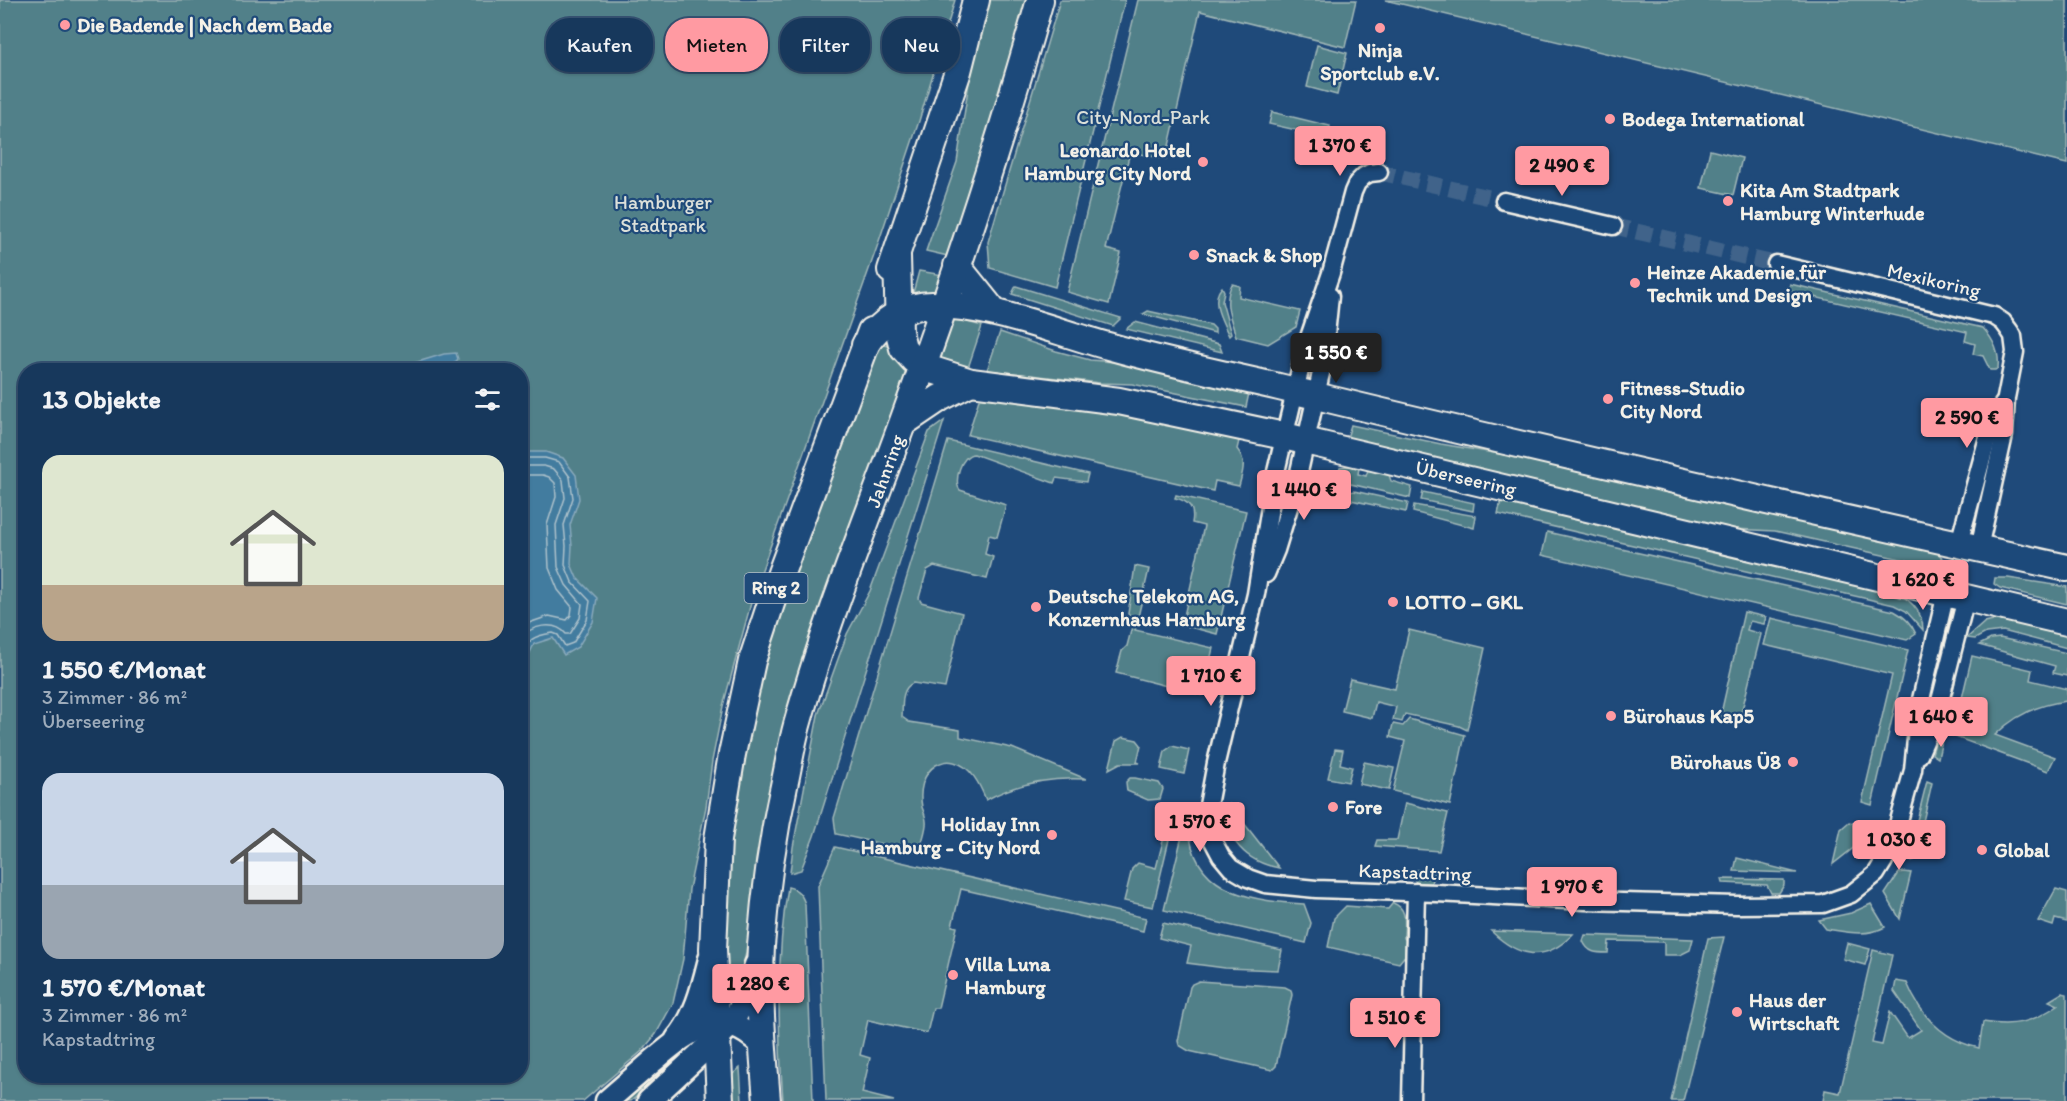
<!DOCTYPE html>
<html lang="de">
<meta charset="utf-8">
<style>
body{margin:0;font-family:Itim,sans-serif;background:#203f62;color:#f1f3f6;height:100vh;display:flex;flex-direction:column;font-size:22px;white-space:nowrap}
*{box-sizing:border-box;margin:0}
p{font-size:20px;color:#9eacbb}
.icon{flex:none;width:33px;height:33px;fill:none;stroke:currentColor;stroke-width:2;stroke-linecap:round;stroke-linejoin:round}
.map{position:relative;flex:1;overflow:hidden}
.drawer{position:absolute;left:18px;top:363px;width:510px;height:720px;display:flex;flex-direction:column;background:#17385c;border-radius:24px;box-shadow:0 2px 4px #0004,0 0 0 2px #365272}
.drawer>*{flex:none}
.guide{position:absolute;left:546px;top:18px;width:570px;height:54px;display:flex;gap:12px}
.price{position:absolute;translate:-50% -51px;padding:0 14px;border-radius:6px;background:#ff9aa2;color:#111;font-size:20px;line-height:39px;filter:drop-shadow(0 2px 3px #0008)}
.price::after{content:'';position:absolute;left:50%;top:36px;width:18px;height:14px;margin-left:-9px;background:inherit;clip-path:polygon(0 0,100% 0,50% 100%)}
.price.on{background:#222;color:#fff}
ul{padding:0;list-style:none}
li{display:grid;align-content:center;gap:12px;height:318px;padding:0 24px}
li span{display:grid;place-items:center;height:186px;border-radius:18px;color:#555}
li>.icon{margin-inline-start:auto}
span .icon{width:108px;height:108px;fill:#fffc;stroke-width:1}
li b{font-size:26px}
h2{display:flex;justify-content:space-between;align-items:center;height:72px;padding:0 24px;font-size:26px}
.tag{padding:0 21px;border-radius:24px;background:#17385c;box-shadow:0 2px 4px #0004,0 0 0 2px #365272;font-size:21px;line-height:54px}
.tag.on{background:#ff9aa2;color:#111}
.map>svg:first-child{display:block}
.green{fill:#518089;stroke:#a2b8b8;stroke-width:1.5;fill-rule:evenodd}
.water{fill:#437b9f;stroke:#8aaabc;stroke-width:1.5}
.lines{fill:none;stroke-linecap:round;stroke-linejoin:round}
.shore{stroke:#adc2cb;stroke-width:1.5}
.minor-tunnel{stroke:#3f638a;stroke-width:16;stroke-dasharray:16 8;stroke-linecap:butt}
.minor-casing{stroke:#f4f1e8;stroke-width:21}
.secondary-casing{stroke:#f4f1e8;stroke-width:27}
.primary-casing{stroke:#f4f1e8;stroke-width:30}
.minor{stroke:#1f4a7a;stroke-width:16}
.secondary{stroke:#1f4a7a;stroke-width:22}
.primary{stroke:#1f4a7a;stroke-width:26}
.poi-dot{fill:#ff9aa2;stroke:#1f4a7a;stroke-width:2}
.labels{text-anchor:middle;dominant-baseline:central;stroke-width:4.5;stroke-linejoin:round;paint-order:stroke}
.shield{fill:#1f4a7a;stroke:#b4bfc7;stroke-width:1.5}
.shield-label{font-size:18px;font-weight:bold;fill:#f4f1e8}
.poi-label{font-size:20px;font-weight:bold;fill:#f4f1e8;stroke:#1f4a7a;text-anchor:start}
.park-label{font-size:20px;fill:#dce0da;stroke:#1f4a7a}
.street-label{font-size:20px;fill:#f4f1e8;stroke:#1f4a7a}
</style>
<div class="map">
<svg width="2067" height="1101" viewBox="0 0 2067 1101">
<rect width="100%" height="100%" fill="#1f4a7a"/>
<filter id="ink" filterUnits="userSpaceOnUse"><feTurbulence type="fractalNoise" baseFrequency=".0167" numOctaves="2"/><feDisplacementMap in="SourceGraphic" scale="12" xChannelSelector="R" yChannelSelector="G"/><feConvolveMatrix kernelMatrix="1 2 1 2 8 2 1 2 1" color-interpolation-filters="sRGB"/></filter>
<g filter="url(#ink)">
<g class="green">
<path d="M0,0h955l-36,121 -42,126 -123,345 -31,114 -11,55 -6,46 -17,82 -6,70 -10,44 -17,31 -14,17 -59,50h-583zM26,370h494v706h-494z"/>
<path d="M990,0h37l-24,85 -55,171 -22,-5 31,-89 16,-106z"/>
<path d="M1060,0h65l-70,287 -65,-19 -2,-26z"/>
<path d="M1138,0h218l-11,47 -145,-36 -34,148 -36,-7 -24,97 15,4 -12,51 -42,-12z"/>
<path d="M1385,0h682v164l-661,-159z"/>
<path d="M1317,45l30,8 -10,42 -30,-8z"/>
<path d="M1272,112l58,14 -2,11 -59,-13z"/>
<path d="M1710,150l32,8 -9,37 -32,-7z"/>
<path d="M919,271l24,4 -7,17 -23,1z"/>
<path d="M1232,284l8,2 -1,11 61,14 -4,16 -28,17 -32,-8c-6,-19 -13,-34 -4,-52z"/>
<path d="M1790,284l193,44c10,11 17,24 15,40l-3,2h-5l-7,-14 -10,-2 2,-10 -10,-3 2,-9 -179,-41z"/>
<path d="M1016,286l105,32 -8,8 -101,-32z"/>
<path d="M1222,287l2,4 -2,11 9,32 -2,2c-6,-14 -20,-35 -7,-49z"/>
<path d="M1148,311l63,14 4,4v4l-72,-19z"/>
<path d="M953,318l29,8 -14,42 -29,-5z"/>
<path d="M1135,322l84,22 3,8 -96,-23z"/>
<path d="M1000,332l56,19 34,9 25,2 134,31 -3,14 -114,-23 -32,-1 -113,-13z"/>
<path d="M886,344l23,25 -106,294 -26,88 -19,104 -12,98 -9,36 -9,26 -6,-33 8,-124 6,-54 25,-122 18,-68 92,-251 10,-16z"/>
<path d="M980,396l102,12 66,11 84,19 7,3 -2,8c10,12 6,22 2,37l-24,-5 -2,10 -245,-56z"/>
<path d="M944,421l-130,415 -13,34 -11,3 3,-26 25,-132 29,-81 23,-43 59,-159z"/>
<path d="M1351,425l90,19 93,16 402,92 9,8 -5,5 -8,1 -157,-35 -42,-2 -386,-91z"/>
<path d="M948,441l140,33 -2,8 -30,-4 -2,5 -80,-29c-13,0 -21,28 -14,36l46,15 -9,32 -8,-2 -4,19 8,3 -6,22 -53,-13 -7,4 -8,28 2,4 41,11 -17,75 -32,-5c-13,6 -10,22 -11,34l7,5 51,8v7l52,11 74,31c-35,-2 -69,4 -100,21 -6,-15 -15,-34 -32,-38 -7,-2 -12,0 -18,3 -14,9 -17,27 -14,42 2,6 5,12 4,18 -1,9 -5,19 -7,27l-83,-18 -2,-16z"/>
<path d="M1351,466l8,2 -1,6 8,2 2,-6 21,5 2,6 21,6 -2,11 -72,-17 -1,-2 3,-12z"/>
<path d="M1354,491l54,12 -2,9 -55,-12 -5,-7z"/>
<path d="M1423,492l51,11 -1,8 -52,-11z"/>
<path d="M1176,495l70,16 -29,123 -35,-9 22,-99 -12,-3c3,-15 -3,-22 -17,-25z"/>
<path d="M1501,501l390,90c17,6 32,19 32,39l-17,-19 -12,-6 -396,-91z"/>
<path d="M1414,505l62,11 -2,12 -61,-16z"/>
<path d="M1547,532l347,79c11,6 17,12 22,23l-9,6 -365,-85z"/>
<path d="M1135,566l14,3 -14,61 78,18 -11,47 -86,-22 6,-22 5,-5 6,-23 -1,-6 -4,-3z"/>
<path d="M1995,578h13l59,9v17l-67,-16 -6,-4z"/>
<path d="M1744,612l22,5 -2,7 -14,-3 -3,9 14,4 -22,88 -19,-4z"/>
<path d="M2005,617l62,16v15l-64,-17 -17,2 -11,6 -8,-1 18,-16z"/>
<path d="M1771,618l137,32 -36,155 -10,-3 30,-127 -128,-30z"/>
<path d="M1409,630l76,18 -18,82 -8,-4 -54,-12 -3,8 -9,-2 3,-13 -20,-5 -4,16 -30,-7 8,-32 45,10z"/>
<path d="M2000,638l67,15v23l-14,-3 2,-7 -76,-21 12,-6z"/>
<path d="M1972,656l60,14 -2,10 37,9v12c-28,3 -51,13 -72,34l60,22 -7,14 -95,-35z"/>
<path d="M1952,681l3,1 -17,76 -6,-4z"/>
<path d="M1409,719l56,16 -15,70 -57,-14 12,-50 -15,-4 3,-13 10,2z"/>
<path d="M1123,737l14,3 4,5 -4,17 3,1h-20l-11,6 7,-28z"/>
<path d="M1172,746l17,4 -5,24 -23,-5 4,-18z"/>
<path d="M1335,749l8,1 -3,14 12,3 -4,15 -20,-4z"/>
<path d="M1364,762l30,6 -5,22 -30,-6z"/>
<path d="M1130,778h5l24,5 4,6 -3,10 -12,1 -21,-9 -1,-9z"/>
<path d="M1927,781l5,2 -18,77 -10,2 6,-14z"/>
<path d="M1405,803l43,10 -9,38 -64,-5 2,-6h20z"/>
<path d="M1229,804l50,64c-33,-6 -54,-28 -53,-62z"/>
<path d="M1849,822l19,5 -2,11 -33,26 8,-35z"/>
<path d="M1171,831l-18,76 -29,-6 8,-32 6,-6 18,5 7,-27z"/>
<path d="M1182,836l8,2c10,57 66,63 114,66l7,19 -5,20 -142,-33z"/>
<path d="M835,847l311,71 -3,13 -182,-42 -9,37 5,1 -19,81h-5l-6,25 -59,-13 -8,35 10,3 -8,35 32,8h-68l-8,-215z"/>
<path d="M1737,858l60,15 -63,-2z"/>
<path d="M1411,870h23l-3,14 -15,-1z"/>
<path d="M1904,872l7,1 -11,46 -15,-25 14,-21z"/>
<path d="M1722,879l62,1v5l-5,8h-8l-4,-8 -44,-2z"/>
<path d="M788,887c10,2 14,8 17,17l8,197h-30c-5,-71 -7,-144 5,-214z"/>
<path d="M2056,889l11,3v30l-12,-3 -2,7 -15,-5z"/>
<path d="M1393,903c16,6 11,21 11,35l8,9 -13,16 -71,-16 6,-29 12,-12 42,3z"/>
<path d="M1871,904l14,23c-18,10 -39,5 -59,2l-7,-9 32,-7z"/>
<path d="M1163,923l119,27 -4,20 -53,-2 -38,-5 4,-17 -32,-8z"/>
<path d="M1491,931l82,3c-28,29 -54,24 -82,-3z"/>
<path d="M1585,935l108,4 -3,11 -10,5h-16v-13l-55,-1 -1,12c-12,0 -20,0 -25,-12z"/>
<path d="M1724,937l-41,164h-12l37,-163z"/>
<path d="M1847,943l23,6 -5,16 -22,-6z"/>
<path d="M1873,950l19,5 -20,88 10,2 8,-33 18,26 13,-8 -27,-39 2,-10 11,2c14,34 36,57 72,65l4,-26c31,5 49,1 75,-17l-9,-4 13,-8 5,1v107h-244l2,-11 15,3z"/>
<path d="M1199,981l86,6 6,3 1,5 -16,71 -4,4 -83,-19 -10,-6 -1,-4 12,-54 2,-3z"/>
<path d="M668,1060l4,7 -41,34h-12z"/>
<path d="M740,1068l2,33h-12l-2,-23z"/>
</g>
<g class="water">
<path d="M456,353l2,6 -10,11h-57l53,-16z"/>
<path d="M521,452h25l17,6 13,17 3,24 -9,26 2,21 -1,18 6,14 20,20 -4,24 -15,25 -14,8 -11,-17 -19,6 -11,24h-2z"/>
</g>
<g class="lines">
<g class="shore">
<path d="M520,458h25l14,4 11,15 3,21 -9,27 2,21 -1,19 7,17 18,19 -3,19 -14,23 -8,3 -7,-11 -5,-2c-22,3 -24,6 -33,26"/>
<path d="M520,466h24l10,3 9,11 2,18 -9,27 2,42 8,18 16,19 -2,14 -10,16h-4c-11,-14 -37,-9 -46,6"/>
<path d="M520,475h23l6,2 6,6 1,14 -9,28 2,43 9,22 14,17 -1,8 -4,5 -18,-4 -29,10"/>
</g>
<g class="minor-tunnel">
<path d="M1379,172l125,29"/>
<path d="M1613,226l163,38"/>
</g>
<defs>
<g id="minor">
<path d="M1379,172l-9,1 -6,3 -7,7 -4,9 -22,81 -26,76 -30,127 -19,118 -40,169 -10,53 7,25 8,15 10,12 17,10 17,6 51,5 121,4 148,8 152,4 86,-1 28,-10 25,-20 8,-13 10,-22 19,-69 6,-62 27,-115"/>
<path d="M1504,201l109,25"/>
<path d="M1776,264l218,52 9,6 6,8 4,6 2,16 -9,46 -2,37 -25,113"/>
<path d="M1959,543l31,-113 13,-26"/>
<path d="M1266,574l10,-24 21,-69 26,-117 7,-68"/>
<path d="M1919,755l18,-42 29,-115"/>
<path d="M1411,1101l5,-209"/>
</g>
<g id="secondary">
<path d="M677,1039c19,-22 26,-52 33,-80"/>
<path d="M607,1101c15,-13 31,-27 46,-40 37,-31 67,-57 109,-16"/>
<path d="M649,1101l82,-76 15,-28 10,-32"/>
</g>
<g id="primary">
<path d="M897,256l2,76 4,16 11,12 9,7 48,15 148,19 165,35 783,186"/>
<path d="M957,266l37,46"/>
<path d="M891,270l67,-199 18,-71"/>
<path d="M865,345c16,-23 37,-40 67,-40 60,0 118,25 176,41 56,16 114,28 171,41 262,64 525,123 788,181"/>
<path d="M903,423l37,-25 31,-16"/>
<path d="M720,1101l-7,-152 5,-110 14,-85 20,-93 29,-88 90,-242"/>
<path d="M767,1101c-4,-51 -9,-104 -6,-155 4,-55 12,-111 24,-165 4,-19 7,-38 12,-56 29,-105 71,-207 108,-309 50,-137 96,-276 135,-416"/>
</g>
</defs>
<use href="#minor" class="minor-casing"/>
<use href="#secondary" class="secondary-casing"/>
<use href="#primary" class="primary-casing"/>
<use href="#minor" class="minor"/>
<use href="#secondary" class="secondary"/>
<use href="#primary" class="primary"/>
</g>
</g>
<g class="poi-dot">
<circle cx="65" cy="25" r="6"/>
<circle cx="1380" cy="28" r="6"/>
<circle cx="1610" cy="119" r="6"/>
<circle cx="1203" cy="162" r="6"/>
<circle cx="1728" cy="201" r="6"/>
<circle cx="1194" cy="255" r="6"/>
<circle cx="1635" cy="283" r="6"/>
<circle cx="1608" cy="399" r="6"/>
<circle cx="1393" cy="602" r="6"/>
<circle cx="1036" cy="607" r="6"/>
<circle cx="1611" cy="716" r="6"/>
<circle cx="1793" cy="762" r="6"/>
<circle cx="1333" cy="807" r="6"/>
<circle cx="1052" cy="835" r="6"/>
<circle cx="1982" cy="850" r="6"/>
<circle cx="953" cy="975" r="6"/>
<circle cx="1737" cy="1012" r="6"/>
</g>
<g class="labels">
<rect class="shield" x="744.5" y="573" width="63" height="30" rx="4.5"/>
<g class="shield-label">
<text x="776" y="588">Ring 2</text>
</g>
<g class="poi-label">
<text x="77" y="25">Die Badende | Nach dem Bade</text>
<text x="1380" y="50" text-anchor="middle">Ninja<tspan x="1380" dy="23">Sportclub e.V.</tspan></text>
<text x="1622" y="119">Bodega International</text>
<text x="1191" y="150" text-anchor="end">Leonardo Hotel<tspan x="1191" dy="23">Hamburg City Nord</tspan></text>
<text x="1740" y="190">Kita Am Stadtpark<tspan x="1740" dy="23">Hamburg Winterhude</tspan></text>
<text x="1206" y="255">Snack &amp; Shop</text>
<text x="1647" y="272">Heinze Akademie für<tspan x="1647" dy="23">Technik und Design</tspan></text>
<text x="1620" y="388">Fitness-Studio<tspan x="1620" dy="23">City Nord</tspan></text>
<text x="1048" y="596">Deutsche Telekom AG,<tspan x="1048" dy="23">Konzernhaus Hamburg</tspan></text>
<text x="1405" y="602">LOTTO – GKL</text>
<text x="1623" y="716">Bürohaus Kap5</text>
<text x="1781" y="762" text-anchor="end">Bürohaus Ü8</text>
<text x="1345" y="807">Fore</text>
<text x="1040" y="824" text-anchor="end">Holiday Inn<tspan x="1040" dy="23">Hamburg - City Nord</tspan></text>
<text x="1994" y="850">Global</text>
<text x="965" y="964">Villa Luna<tspan x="965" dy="23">Hamburg</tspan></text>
<text x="1749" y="1000">Haus der<tspan x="1749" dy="23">Wirtschaft</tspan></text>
</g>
<g class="park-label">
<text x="1143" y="117">City-Nord-Park</text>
<text x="663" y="202">Hamburger<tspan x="663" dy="23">Stadtpark</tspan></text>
</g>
<g class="street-label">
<text transform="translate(1934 280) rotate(13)">Mexikoring</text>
<text transform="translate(885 471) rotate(-70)">Jahnring</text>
<text transform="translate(1466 478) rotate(13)">Überseering</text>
<text transform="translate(1415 872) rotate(2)">Kapstadtring</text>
</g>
</g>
</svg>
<b class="price" style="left:1340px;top:177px">1 370 €</b>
<b class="price" style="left:1562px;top:197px">2 490 €</b>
<b class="price on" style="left:1336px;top:384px">1 550 €</b>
<b class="price" style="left:1967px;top:449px">2 590 €</b>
<b class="price" style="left:1304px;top:521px">1 440 €</b>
<b class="price" style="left:1923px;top:611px">1 620 €</b>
<b class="price" style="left:1211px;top:707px">1 710 €</b>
<b class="price" style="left:1941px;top:748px">1 640 €</b>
<b class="price" style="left:1200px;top:853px">1 570 €</b>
<b class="price" style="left:1899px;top:871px">1 030 €</b>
<b class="price" style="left:1572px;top:918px">1 970 €</b>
<b class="price" style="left:758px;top:1015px">1 280 €</b>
<b class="price" style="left:1395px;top:1049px">1 510 €</b>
<div class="guide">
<a class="tag">Kaufen</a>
<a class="tag on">Mieten</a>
<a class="tag">Filter</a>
<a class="tag">Neu</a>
</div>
<section class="drawer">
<h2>13 Objekte<svg class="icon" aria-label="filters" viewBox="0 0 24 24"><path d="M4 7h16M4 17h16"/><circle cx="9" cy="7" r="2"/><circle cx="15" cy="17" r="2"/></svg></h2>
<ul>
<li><span style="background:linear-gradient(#dfe7d0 70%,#b9a48a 0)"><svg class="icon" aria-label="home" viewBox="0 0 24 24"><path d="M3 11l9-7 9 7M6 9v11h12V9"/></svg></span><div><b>1 550 €/Monat</b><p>3 Zimmer · 86 m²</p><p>Überseering</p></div></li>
<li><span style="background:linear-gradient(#c9d6e8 60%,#9aa5b1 0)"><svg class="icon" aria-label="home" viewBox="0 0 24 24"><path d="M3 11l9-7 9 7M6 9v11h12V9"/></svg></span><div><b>1 570 €/Monat</b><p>3 Zimmer · 86 m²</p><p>Kapstadtring</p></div></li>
</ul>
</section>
</div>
